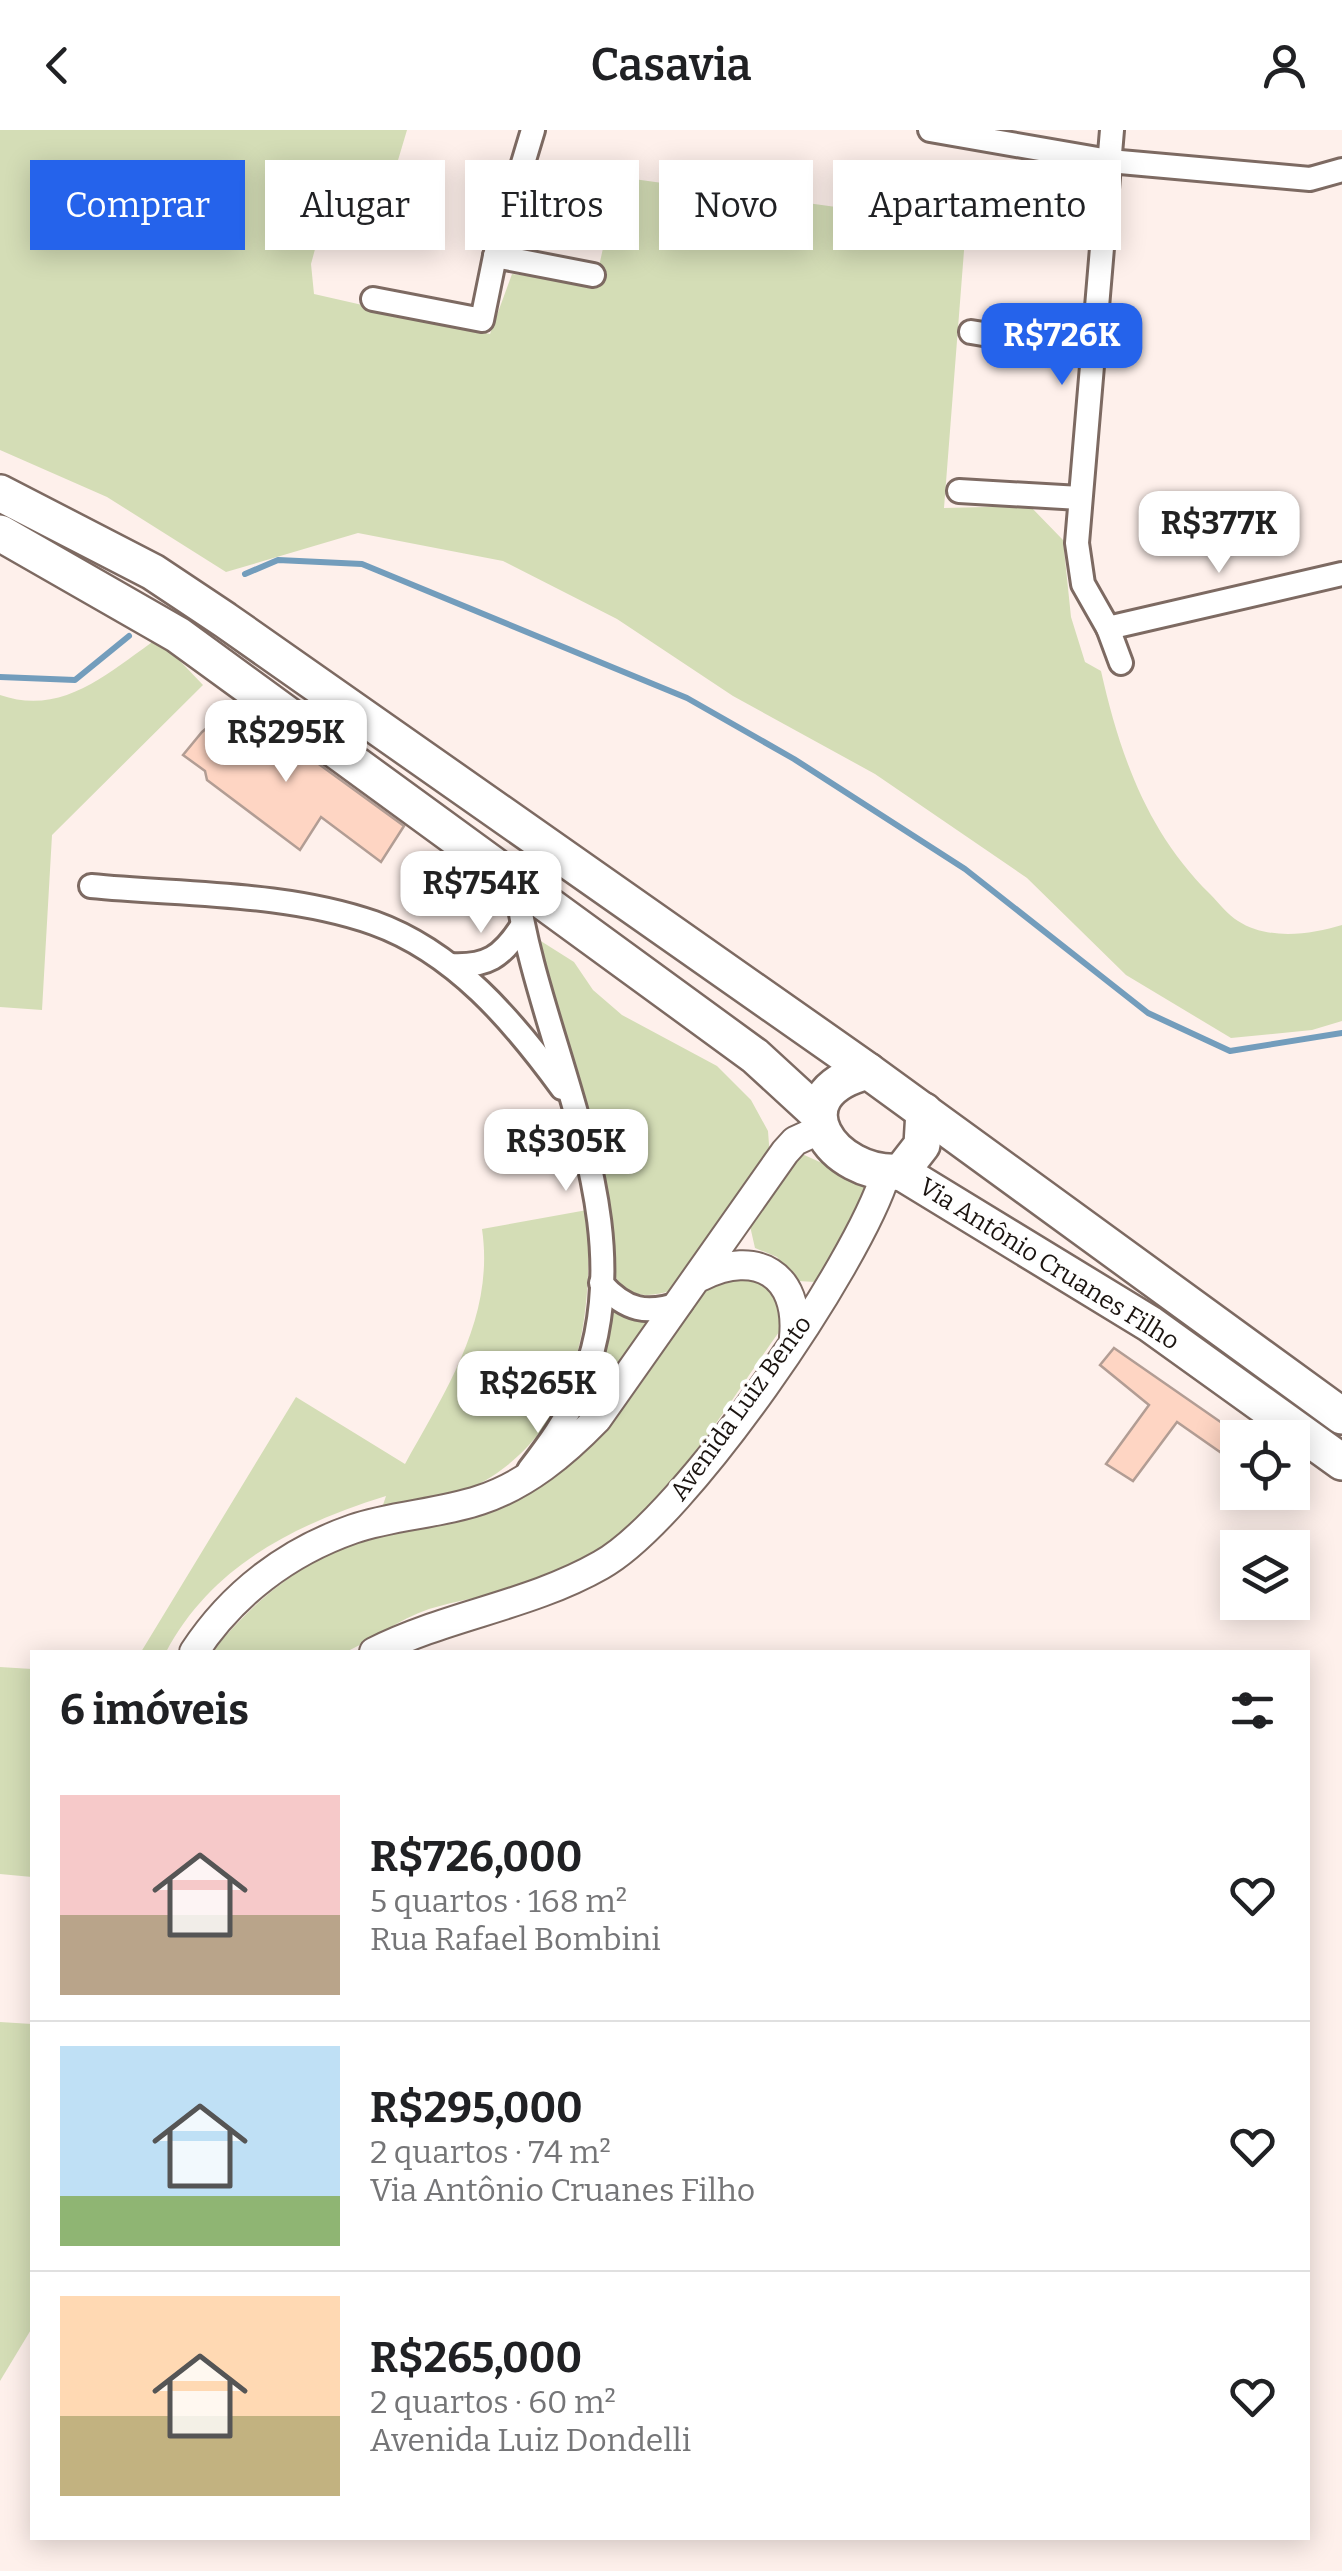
<!DOCTYPE html>
<html lang="pt">
<meta charset="utf-8">
<style>
body{margin:0;font-family:Bitter,serif;background:#f2f2f2;color:#202124;height:100vh;display:flex;flex-direction:column;font-size:38px;white-space:nowrap}
*{box-sizing:border-box;margin:0}
p{font-size:32px;color:#757577}
.icon{flex:none;width:55px;height:55px;fill:none;stroke:currentColor;stroke-width:2;stroke-linecap:round;stroke-linejoin:round}
.map{position:relative;flex:1;overflow:hidden}
.sheet{position:absolute;left:30px;top:1520px;width:1280px;height:890px;display:flex;flex-direction:column;background:#fff;border-radius:0px;box-shadow:0 5px 25px #0003}
.sheet>*{flex:none}
.top-card{position:absolute;left:30px;top:30px;width:1282px;height:90px;display:flex;gap:20px}
.tools{position:absolute;left:1220px;top:1290px;display:grid;gap:20px}
.tools a{display:grid;place-items:center;width:90px;height:90px;border-radius:0px;background:#fff;box-shadow:0 5px 25px #0003;font-size:50px}
.price{position:absolute;translate:-50% -85px;padding:0 22px;border-radius:20px;background:#fff;color:#222;font-size:32px;line-height:65px;filter:drop-shadow(0 2px 5px #0008)}
.price::after{content:'';position:absolute;left:50%;top:60px;width:30px;height:22px;margin-left:-15px;background:inherit;clip-path:polygon(0 0,100% 0,50% 100%)}
.price.selected{background:#2563eb;color:#fff}
ul{padding:0;list-style:none}
li{display:flex;align-items:center;gap:30px;height:250px;padding:0 30px}
li+li{border-top:2px solid #e0e0e0}
li span{display:grid;place-items:center;flex:none;width:280px;height:200px;border-radius:0px;color:#555}
li>.icon{margin-inline-start:auto}
span .icon{width:120px;height:120px;fill:#fffc;stroke-width:1}
li b{font-size:42px}
h2{display:flex;justify-content:space-between;align-items:center;height:120px;padding:0 30px;font-size:42px}
.tag{padding:0 35px;border-radius:0px;background:#fff;box-shadow:0 5px 25px #0003;font-size:35px;line-height:90px}
.tag.selected{background:#2563eb;color:#fff}
header{display:flex;justify-content:space-between;align-items:center;height:130px;padding:0 30px;background:#fff;font-size:45px;font-weight:600}
.map>svg:first-child{display:block}
.green{fill:#d4ddb6}
.lines{fill:none;stroke-linecap:round;stroke-linejoin:round}
.stream{stroke:#739dbc;stroke-width:6}
.building{fill:#fed5c3;stroke:#b29d94;stroke-width:2.5}
.minor-casing{stroke:#7d6a62;stroke-width:28}
.tertiary-casing{stroke:#7d6a62;stroke-width:32}
.primary-casing{stroke:#7d6a62;stroke-width:40}
.minor{stroke:#fff;stroke-width:22}
.tertiary{stroke:#fff;stroke-width:28}
.primary{stroke:#fff;stroke-width:35}
.labels{text-anchor:middle;dominant-baseline:central;stroke-width:9;stroke-linejoin:round;paint-order:stroke}
.street-label{font-size:25px;fill:#1b1410;stroke:#fff}
</style>
<header><svg class="icon" aria-label="back" viewBox="0 0 24 24"><path d="M15 5l-7 7 7 7"/></svg>Casavia<svg class="icon" aria-label="person" viewBox="0 0 24 24"><circle cx="12" cy="8" r="4"/><path d="M4 21q1-7 8-7t8 7"/></svg></header>
<div class="map">
<svg width="1342" height="2441" viewBox="0 0 1342 2441">
<rect width="100%" height="100%" fill="#fef0eb"/>
<g class="green">
<path d="M0,0h407l-28,94 -52,-19 -16,59 3,30 176,40 22,-60 83,10 24,-107 347,48 -22,283 86,-2 33,34 8,77 14,45 16,9c19,84 46,161 109,223 9,9 18,21 28,27 29,19 72,14 104,4v96l-30,9 -81,8 -105,-63 -99,-97 -152,-104 -142,-78 -116,-77 -114,-58 -145,-28 -132,39 -119,-75 -107,-47z"/>
<path d="M158,508l45,47 -151,150 -10,175 -42,-3v-312c63,22 109,-23 158,-57z"/>
<path d="M536,808l38,24 19,28 29,25 95,51 34,34 17,31 2,27 -97,132c-18,6 -43,10 -55,-9 -12,-18 -10,-80 -16,-106 -17,-80 -44,-159 -66,-237z"/>
<path d="M802,1024l80,36 -67,92 -17,-1 -21,-24 -22,-9 -5,-22z"/>
<path d="M587,1080c6,100 -4,208 -96,267 -32,21 -73,26 -110,34l5,-15c-90,28 -174,69 -220,156h-25l155,-255 109,67c41,-74 90,-147 77,-235z"/>
<path d="M720,1148c43,0 62,5 59,54 -65,91 -124,200 -232,246 -39,16 -79,19 -118,31 -30,10 -53,29 -81,42 -19,8 -109,1 -136,1 40,-49 88,-91 150,-111 56,-17 114,-17 167,-47 80,-45 125,-132 176,-205z"/>
<path d="M606,1179l42,14 -71,100 19,-50z"/>
<path d="M0,1537l32,2v208l-32,-3z"/>
<path d="M0,1892l32,2v304l-32,53z"/>
</g>
<g class="lines">
<g class="stream">
<path d="M245,444l33,-14 84,4 325,134 107,61 171,110 183,144 82,38 112,-18"/>
<path d="M0,547l75,3 54,-44"/>
</g>
</g>
<g class="building">
<path d="M239,576l165,120 -23,36 -60,-45 -21,33 -93,-70 -2,-9 -22,-16 19,-23 29,-24z"/>
<path d="M1114,1218l121,84 -15,20 -43,-30 -44,59 -27,-17 43,-59 -49,-40z"/>
</g>
<g class="lines">
<defs>
<g id="minor">
<path d="M930,0l179,31 201,18 32,-9"/>
<path d="M1112,0l-35,413 6,41 25,44 13,35"/>
<path d="M495,126l98,19"/>
<path d="M373,169l109,21 13,-64 38,-126"/>
<path d="M971,202l121,20"/>
<path d="M959,361l121,7"/>
<path d="M1108,498l234,-54"/>
<path d="M516,753c21,164 136,344 62,509 -12,29 -30,53 -49,78"/>
<path d="M91,756c92,9 195,6 283,37 81,29 139,98 188,165"/>
<path d="M450,835c37,2 52,-8 72,-39"/>
<path d="M601,1153c25,28 46,32 80,20"/>
</g>
<g id="tertiary">
<path d="M702,1146c54,-27 98,-2 92,61"/>
<path d="M194,1522c38,-58 93,-100 159,-123 41,-14 86,-15 127,-29 46,-15 84,-47 117,-81l188,-267 10,-11 24,-11"/>
<path d="M374,1522c73,-37 155,-46 227,-87 84,-47 257,-300 285,-392"/>
</g>
<g id="primary">
<path d="M0,363l153,79 72,48 643,451 474,345"/>
<path d="M0,403l178,102 577,421 61,56"/>
<path d="M868,941c-94,24 -35,107 33,101l21,-27 2,-34"/>
<path d="M901,1042l249,152 192,138"/>
</g>
</defs>
<use href="#minor" class="minor-casing"/>
<use href="#tertiary" class="tertiary-casing"/>
<use href="#primary" class="primary-casing"/>
<use href="#minor" class="minor"/>
<use href="#tertiary" class="tertiary"/>
<use href="#primary" class="primary"/>
</g>
<g class="labels">
<g class="street-label">
<text transform="translate(1049 1134) rotate(32)">Via Antônio Cruanes Filho</text>
<text transform="translate(741 1278) rotate(-54)">Avenida Luiz Bento</text>
</g>
</g>
</svg>
<div class="tools">
<a><svg class="icon" aria-label="locate" viewBox="0 0 24 24"><circle cx="12" cy="12" r="6"/><path d="M12 2v4M12 18v4M2 12h4M18 12h4"/></svg></a>
<a><svg class="icon" aria-label="layers" viewBox="0 0 24 24"><path d="M12 4l9 5-9 5-9-5zM3 14l9 5 9-5"/></svg></a>
</div>
<b class="price selected" style="left:1062px;top:258px">R$726K</b>
<b class="price" style="left:1219px;top:446px">R$377K</b>
<b class="price" style="left:286px;top:655px">R$295K</b>
<b class="price" style="left:481px;top:806px">R$754K</b>
<b class="price" style="left:566px;top:1064px">R$305K</b>
<b class="price" style="left:538px;top:1306px">R$265K</b>
<div class="top-card">
<a class="tag selected">Comprar</a>
<a class="tag">Alugar</a>
<a class="tag">Filtros</a>
<a class="tag">Novo</a>
<a class="tag">Apartamento</a>
</div>
<section class="sheet">
<h2>6 imóveis<svg class="icon" aria-label="filters" viewBox="0 0 24 24"><path d="M4 7h16M4 17h16"/><circle cx="9" cy="7" r="2"/><circle cx="15" cy="17" r="2"/></svg></h2>
<ul>
<li><span style="background:linear-gradient(#f6c9c9 60%,#b9a48a 0)"><svg class="icon" aria-label="home" viewBox="0 0 24 24"><path d="M3 11l9-7 9 7M6 9v11h12V9"/></svg></span><div><b>R$726,000</b><p>5 quartos · 168 m²</p><p>Rua Rafael Bombini</p></div><svg class="icon" aria-label="heart" viewBox="0 0 24 24"><path d="M12 20l-8-8c-3-5 5-10 8-4 3-6 11-1 8 4z"/></svg></li>
<li><span style="background:linear-gradient(#bfe0f5 75%,#8fb573 0)"><svg class="icon" aria-label="home" viewBox="0 0 24 24"><path d="M3 11l9-7 9 7M6 9v11h12V9"/></svg></span><div><b>R$295,000</b><p>2 quartos · 74 m²</p><p>Via Antônio Cruanes Filho</p></div><svg class="icon" aria-label="heart" viewBox="0 0 24 24"><path d="M12 20l-8-8c-3-5 5-10 8-4 3-6 11-1 8 4z"/></svg></li>
<li><span style="background:linear-gradient(#ffd9b3 60%,#c2b280 0)"><svg class="icon" aria-label="home" viewBox="0 0 24 24"><path d="M3 11l9-7 9 7M6 9v11h12V9"/></svg></span><div><b>R$265,000</b><p>2 quartos · 60 m²</p><p>Avenida Luiz Dondelli</p></div><svg class="icon" aria-label="heart" viewBox="0 0 24 24"><path d="M12 20l-8-8c-3-5 5-10 8-4 3-6 11-1 8 4z"/></svg></li>
</ul>
</section>
</div>
